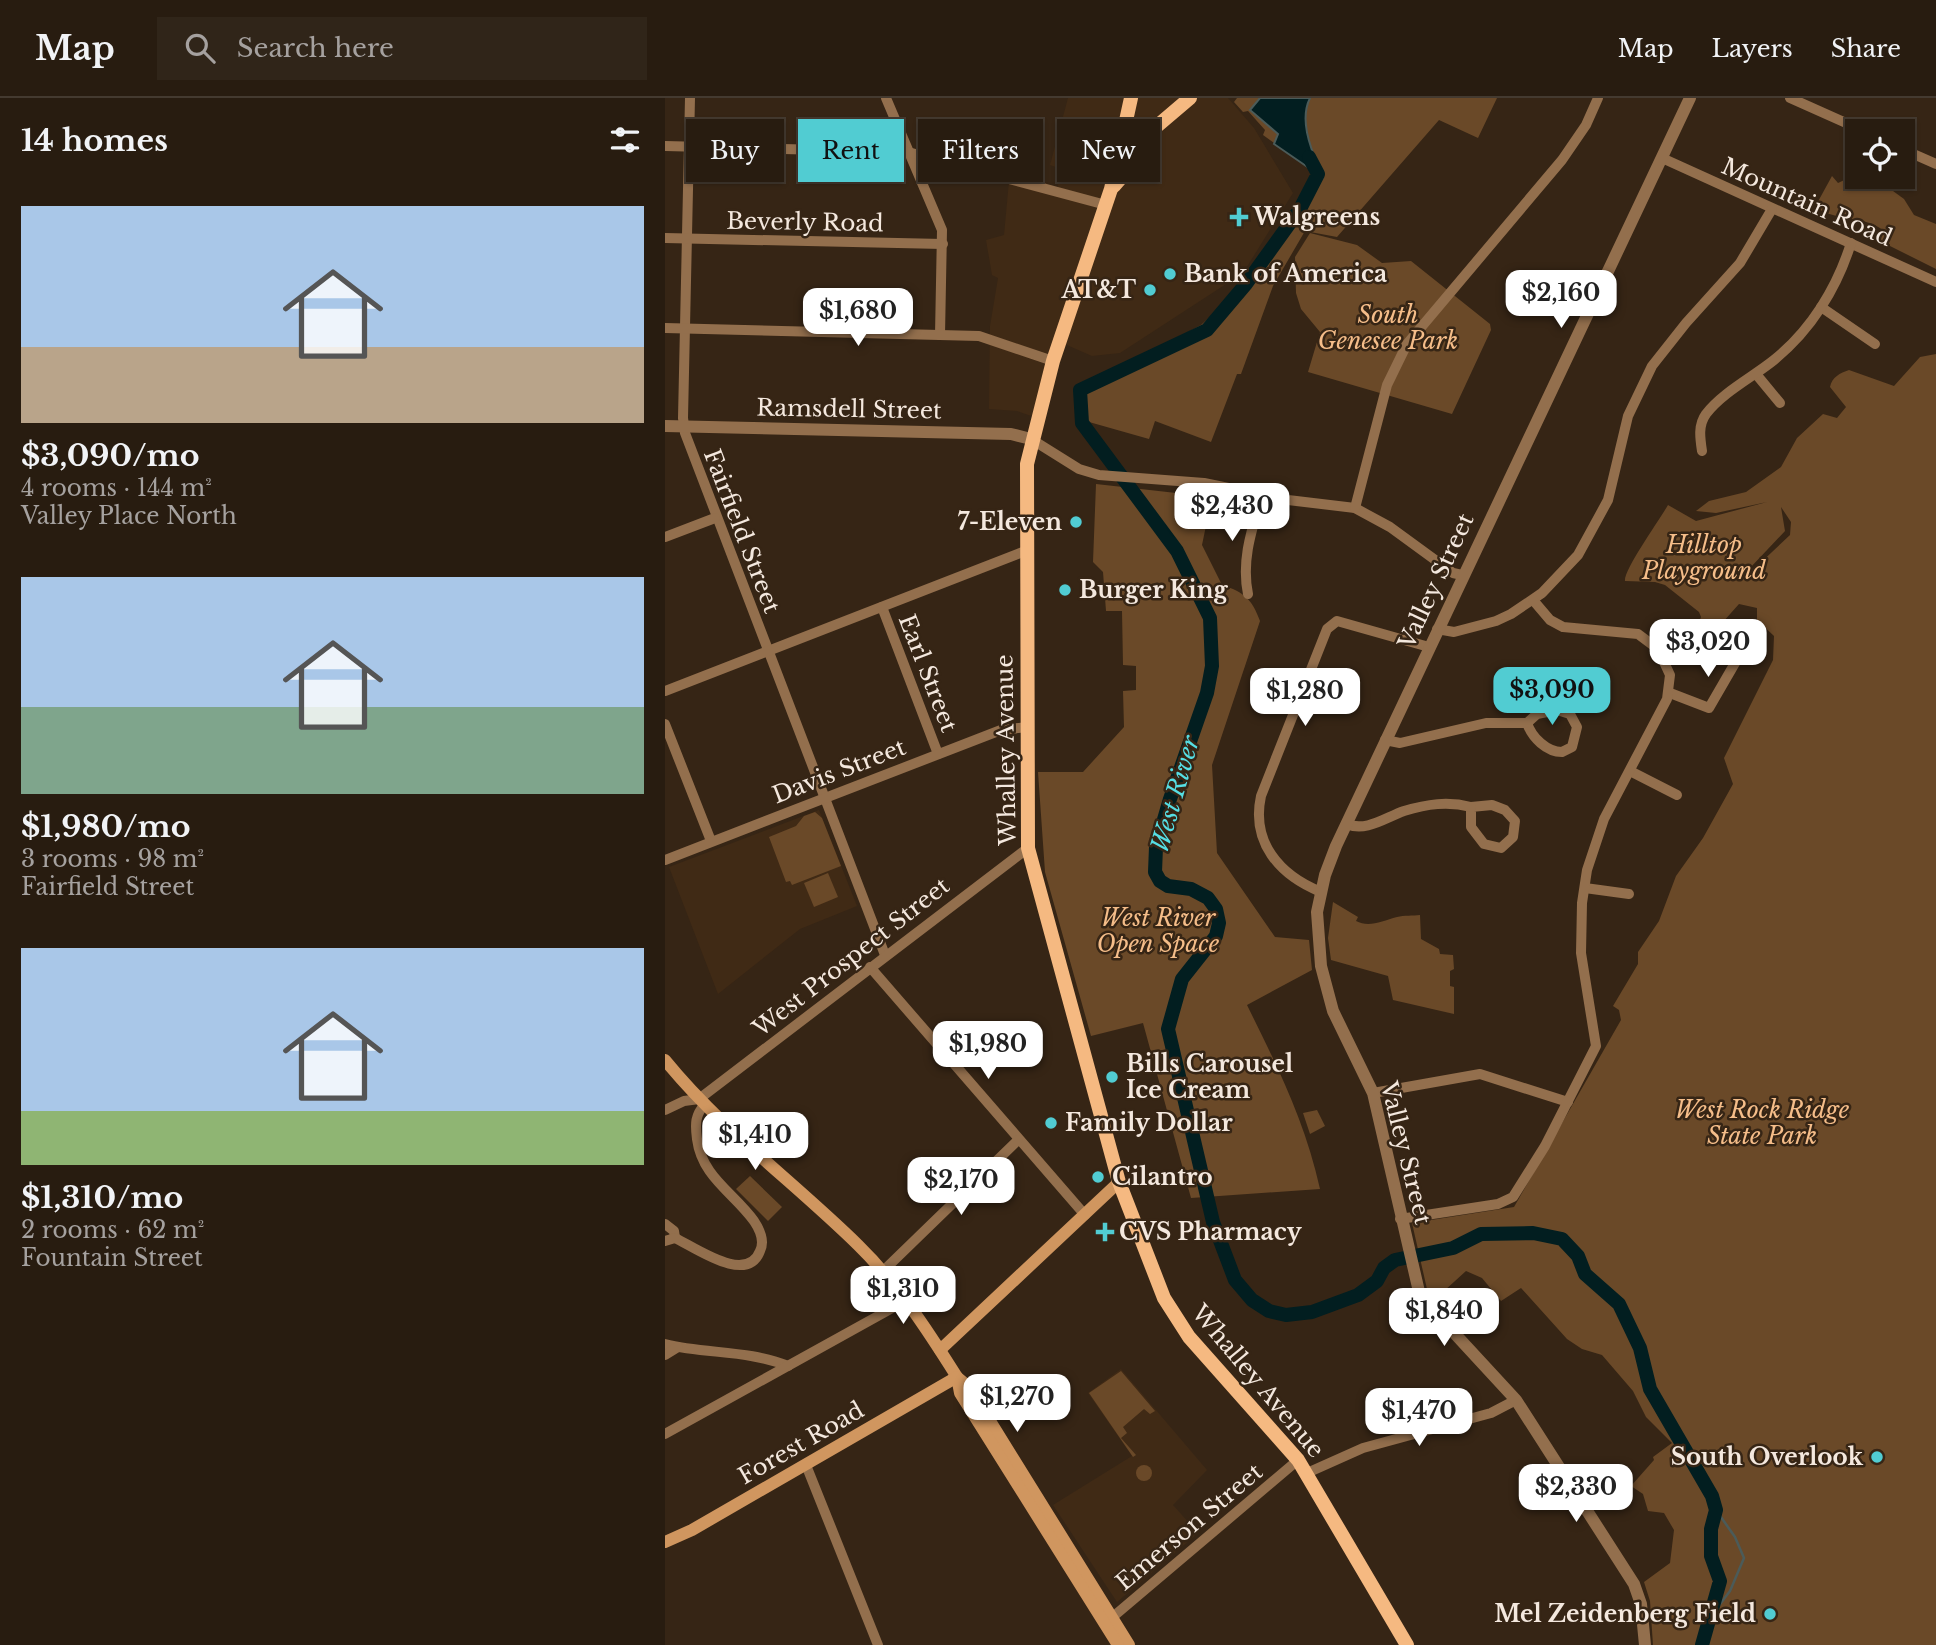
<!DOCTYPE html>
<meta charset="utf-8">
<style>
body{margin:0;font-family:"Libre Baskerville",serif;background:#302519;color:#f1f3f6;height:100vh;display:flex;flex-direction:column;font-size:26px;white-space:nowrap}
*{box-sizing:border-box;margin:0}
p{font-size:23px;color:#a5a19f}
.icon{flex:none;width:38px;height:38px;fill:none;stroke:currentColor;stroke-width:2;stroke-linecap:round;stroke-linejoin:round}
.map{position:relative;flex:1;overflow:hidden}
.drawer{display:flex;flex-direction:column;background:#281c10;width:665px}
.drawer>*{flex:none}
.hud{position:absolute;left:21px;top:21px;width:665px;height:63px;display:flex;gap:14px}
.controls{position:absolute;left:1180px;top:21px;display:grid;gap:14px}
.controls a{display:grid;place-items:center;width:70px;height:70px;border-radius:0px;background:#281c10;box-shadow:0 2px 5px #0004,0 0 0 2px #443a30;font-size:35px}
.price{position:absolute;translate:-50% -60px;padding:0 16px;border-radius:14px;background:#fff;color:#222;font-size:23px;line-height:46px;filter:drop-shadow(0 2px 4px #0008)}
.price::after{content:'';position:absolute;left:50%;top:42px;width:21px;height:16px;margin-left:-10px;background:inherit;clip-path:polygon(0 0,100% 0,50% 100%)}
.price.on{background:#51ccd2;color:#111}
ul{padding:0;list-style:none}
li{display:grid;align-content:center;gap:14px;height:371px;padding:0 21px}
li span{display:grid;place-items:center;height:217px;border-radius:0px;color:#555}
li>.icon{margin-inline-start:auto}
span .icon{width:126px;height:126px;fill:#fffc;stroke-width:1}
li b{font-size:30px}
h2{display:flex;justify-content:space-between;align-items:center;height:84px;padding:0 21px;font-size:30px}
.pill{padding:0 24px;border-radius:0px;background:#281c10;box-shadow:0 2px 5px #0004,0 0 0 2px #443a30;font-size:24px;line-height:63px}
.pill.on{background:#51ccd2;color:#111}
header{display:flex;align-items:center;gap:42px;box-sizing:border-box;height:98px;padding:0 35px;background:#281c10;border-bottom:2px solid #443a30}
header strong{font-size:33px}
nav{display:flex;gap:38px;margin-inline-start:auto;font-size:24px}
.search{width:490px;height:63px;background:#302519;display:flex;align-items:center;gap:18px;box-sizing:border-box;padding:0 24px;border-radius:0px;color:#a5a19f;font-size:26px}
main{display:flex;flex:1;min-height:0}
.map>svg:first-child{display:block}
.built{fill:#402a15}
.green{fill:#6a4928;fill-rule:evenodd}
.water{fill:#021e20;stroke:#4b5b59;stroke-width:2}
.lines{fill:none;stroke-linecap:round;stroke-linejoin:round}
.stream{stroke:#4b5b59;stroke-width:2.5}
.river{stroke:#021e20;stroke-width:14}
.minor{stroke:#936f4d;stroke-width:10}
.tertiary{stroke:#936f4d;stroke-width:12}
.secondary{stroke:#d0965f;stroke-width:12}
.primary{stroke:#f5b981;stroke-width:14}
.poi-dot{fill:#51ccd2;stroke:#362515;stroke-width:2.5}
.labels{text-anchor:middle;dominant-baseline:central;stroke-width:5;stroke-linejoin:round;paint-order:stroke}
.street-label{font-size:23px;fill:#f4e8de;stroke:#362515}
.poi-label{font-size:23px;font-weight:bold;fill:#f4e8de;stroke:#362515;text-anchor:start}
.park-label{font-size:23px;font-style:italic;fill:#f5bd89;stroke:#362515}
.water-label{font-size:24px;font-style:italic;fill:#55dee4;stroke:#362515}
</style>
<header>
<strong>Map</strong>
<div class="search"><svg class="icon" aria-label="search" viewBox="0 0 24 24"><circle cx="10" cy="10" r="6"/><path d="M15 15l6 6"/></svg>Search here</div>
<nav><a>Map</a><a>Layers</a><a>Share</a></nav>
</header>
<main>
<section class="drawer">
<h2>14 homes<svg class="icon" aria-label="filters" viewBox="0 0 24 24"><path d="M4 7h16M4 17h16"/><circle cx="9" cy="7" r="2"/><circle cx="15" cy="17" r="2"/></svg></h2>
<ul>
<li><span style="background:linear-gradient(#a9c7e8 65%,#b9a48a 0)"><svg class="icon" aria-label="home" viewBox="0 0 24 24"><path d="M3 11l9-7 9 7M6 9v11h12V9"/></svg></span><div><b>$3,090/mo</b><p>4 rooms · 144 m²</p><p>Valley Place North</p></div></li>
<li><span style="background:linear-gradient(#a9c7e8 60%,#7fa58c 0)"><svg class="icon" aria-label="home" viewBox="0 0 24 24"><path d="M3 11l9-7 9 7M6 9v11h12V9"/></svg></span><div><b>$1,980/mo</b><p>3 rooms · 98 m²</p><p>Fairfield Street</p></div></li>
<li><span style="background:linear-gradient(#a9c7e8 75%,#8fb573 0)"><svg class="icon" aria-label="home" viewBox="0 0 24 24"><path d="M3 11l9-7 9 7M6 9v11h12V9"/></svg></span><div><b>$1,310/mo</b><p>2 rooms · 62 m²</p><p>Fountain Street</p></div></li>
</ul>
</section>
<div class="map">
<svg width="1271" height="1547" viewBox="0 0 1271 1547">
<rect width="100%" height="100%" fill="#362515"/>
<g class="built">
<path d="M403,0h160l26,30 39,65 -50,80 -123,80 -28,3 -32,-14 -26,75 -17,-6 -28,-2 1,-83 8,-48 -6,-3 -6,-35 18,-5 5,-54 47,12 6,-24 -12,-4z"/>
<path d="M154,712l38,96 -57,23 -82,65 -49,-127z"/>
<path d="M456,1271l86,101 -34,35 25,28 -81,69 -64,-97 79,-49 -44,-63z"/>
</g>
<g class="green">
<path d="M572,0h260l-19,40 -39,-18 -102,117 -32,-6 -32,55 -32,88h-4l-26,68 -56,-21 -6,18 -67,-19 -1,-15 9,-21 111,-59 36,-33 85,-115 -59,-42 2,-5 -17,-19 -5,1 -9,-10z"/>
<path d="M1192,76l36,17 11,8 10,16 22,9v45l-58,-29 5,-10c-23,-16 -43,-7 -68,-23l17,-31 6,7z"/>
<path d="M645,135l47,12 25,18 29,-2 79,63 1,6 -39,84 -144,-42 12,-40 -19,-23 -5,-16 -1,-36z"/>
<path d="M1271,256v1291h-283l-3,-44 -6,-19 26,-19 4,-33 -10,-17 -16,-2 -5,-17 -12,-8 23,-26 -1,-3 19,-14 -26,-26 -13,-26 -31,-36 -20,-6 -15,-10 -46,-51 -20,13 -19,-23 -16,-7 -33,30 -6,-12 -15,-66 102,-16 107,-187 -2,-10 -6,-4 25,-42v-12l21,-31 17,-45 27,-38 30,-54 -9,-26 49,-98 1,-24 -17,-16v-12l-18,-4 -41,46 -5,-1 1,-13 7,-19 -2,-5 -34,-27 -10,-3 -30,-1c-2,-10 35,-62 43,-76l28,16 71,-19 -51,11 -20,-2 13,-10 37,-9 35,-25 16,-29 26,-24 14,4 9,-11 -16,-20c2,-10 10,-14 19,-17l45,16 26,-29zM1116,409l10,15 -1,13 -35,33h-5l35,-37z"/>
<path d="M431,386l116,13 -10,48 20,40c22,7 30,14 38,36l-48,144 5,88 58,84 34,3 3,30 -65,35c30,61 58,116 73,184l-129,9 -48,-175 -52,13 -46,-164 -7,-100h45l41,-45 -1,-36 13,-1v-24l-13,-1 -1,-54h-16l-3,-39 -10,-10z"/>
<path d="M150,714l7,6 19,48 -49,19 -2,-4 -4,1 -17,-45 27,-11 8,-10z"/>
<path d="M163,775l10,24 -24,10 -10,-24z"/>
<path d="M668,804l25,15 -2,4c13,7 26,0 41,-4 7,-2 16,-1 23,-2l1,24 18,10 1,5 13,1 1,14 -4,2v15l4,1v27l-61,-14 -5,-24 -57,-16 -3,-22z"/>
<path d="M652,1012l8,16 -15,8 -7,-21z"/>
<path d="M85,1078l32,31 -14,14 -32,-32z"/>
<path d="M456,1273l34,40 -5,3 -6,-5 -21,18 4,6 -6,5 15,17 -3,2 -44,-64z"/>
<circle cx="479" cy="1375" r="8"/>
<path d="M478,1471l4,5 -17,16 -6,-9z"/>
</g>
<path class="water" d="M595,0h50c-12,24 3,55 12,79l-48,-33 4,-10 -28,-24z"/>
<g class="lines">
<path class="stream" d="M1049,1514l16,-21 14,-33 -9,-21 -19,-27"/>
<path class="river" d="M644,59l9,17 -18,35 -54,75 -39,46 -127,60 2,33 95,128 33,67 2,48 -5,27 -37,106 -14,48 -1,25 5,9 8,5 23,3 17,9 8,11 3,14 -3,13 -34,43 -14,50 45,193 22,58 17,20 17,11 17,4 26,-3 46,-17 19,-14 7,-13 11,-8 58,-12 28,-14 52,-1 29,6 16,17 7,18 34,30 21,44 10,41 62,107 4,14 -5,19v27l9,25 -18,64"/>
<g class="minor">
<path d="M25,0l-7,320 2,15 200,522"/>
<path d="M221,0l56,132 -2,105"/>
<path d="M1125,0l74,33"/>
<path d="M0,48l243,6 198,53"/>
<path d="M1237,51l34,15"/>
<path d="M997,60l274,124"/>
<path d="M0,140l278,6"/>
<path d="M1156,209l54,37"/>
<path d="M0,230l314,8 74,25"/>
<path d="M1091,276l24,29"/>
<path d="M366,341l48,30 20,6 105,8 84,17 67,8 35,19 63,46 9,2"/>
<path d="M1037,353c-2,-13 -4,-26 4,-37 17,-22 47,-37 68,-54 37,-30 63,-72 77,-117"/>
<path d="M690,410l32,-123 20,-41 155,-184 24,-35 12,-27"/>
<path d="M0,439l50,-19"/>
<path d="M583,496c-7,-34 4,-65 14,-99"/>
<path d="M217,509l56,147"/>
<path d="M772,531l17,3 42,-11 15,-7 31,-21 36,-38 30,-55 20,-84 24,-50 34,-43 54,-60 32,-54"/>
<path d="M0,593l363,-141"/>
<path d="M1005,595l39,15 33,-57"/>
<path d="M892,612l13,4 7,13 -5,20 -10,5c-15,0 -30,-14 -35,-29l10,-9z"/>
<path d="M0,626l46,117"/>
<path d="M720,642l15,3 86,-20h41"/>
<path d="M965,673l47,24"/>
<path d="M827,707l13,5 10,11 -2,16 -12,11 -17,-4 -13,-17v-20z"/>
<path d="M681,726c21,8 38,-6 58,-13 23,-7 44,-10 67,-4"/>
<path d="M0,762l336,-130 27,-3"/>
<path d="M920,790l44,6"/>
<path d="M656,794c-42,-17 -70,-50 -60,-96l66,-167 10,-8 92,26"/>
<path d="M205,869l215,248"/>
<path d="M708,995l107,-19 88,28"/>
<path d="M0,1012l19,-9 15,-2 329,-251"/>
<path d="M735,1121l98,-15 15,-7 32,-51 51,-100 -15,-93 1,-50 5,-33 17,-51 63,-120 3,-24 -12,-26 -20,-15 -75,-7 -13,-7 -17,-20"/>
<path d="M0,1126l9,7 1,7"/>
<path d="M0,1143l10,-3c21,10 72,47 85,13 5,-10 0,-21 -6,-30 -21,-29 -52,-44 -57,-82 -2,-15 -2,-24 8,-35"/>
<path d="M217,1174l136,-132"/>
<path d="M0,1246c40,10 84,6 123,22"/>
<path d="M0,1257l13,-8"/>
<path d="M0,1336l240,-133"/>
<path d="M141,1367l72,180"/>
<path d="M642,1375l56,-25 128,-35 25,-13"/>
<path d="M443,1523l190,-161"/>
</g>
<g class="tertiary">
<path d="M0,328l346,8 20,5"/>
<path d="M980,1547l-4,-41 -7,-20 -118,-184 -96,-104 -47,-203 -40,-82 -12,-45 -4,-54 8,-37 11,-29 354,-748"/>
</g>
<g class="secondary">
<path d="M0,962c56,69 130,123 193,185 39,38 70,86 99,132l12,10 160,258"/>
<path d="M275,1252l179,-168"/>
<path d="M292,1279l3,16 158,252"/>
<path d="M0,1444l27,-12 265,-153"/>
</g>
<g class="primary">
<path d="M466,0l-20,91 -58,172 -26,103 1,384 91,334 45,116 25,39 109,123 109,185"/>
<path d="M449,88l14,-16 22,-38 40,-34"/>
</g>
</g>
<g class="poi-dot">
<path d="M570.5 108.5h7v7h7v7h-7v7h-7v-7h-7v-7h7z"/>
<circle cx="505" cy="176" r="7"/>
<circle cx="485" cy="192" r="7"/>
<circle cx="411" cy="424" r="7"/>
<circle cx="400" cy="492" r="7"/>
<circle cx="447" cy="979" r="7"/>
<circle cx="386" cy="1025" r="7"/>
<circle cx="433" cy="1079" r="7"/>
<path d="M436.5 1123.5h7v7h7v7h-7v7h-7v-7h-7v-7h7z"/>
<circle cx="1212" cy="1359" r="7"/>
<circle cx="1105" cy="1516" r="7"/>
</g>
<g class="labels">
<g class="street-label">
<text transform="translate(1142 104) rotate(24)">Mountain Road</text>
<text transform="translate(140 124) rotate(1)">Beverly Road</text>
<text transform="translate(184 311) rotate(1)">Ramsdell Street</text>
<text transform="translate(77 433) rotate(69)">Fairfield Street</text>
<text transform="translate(771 483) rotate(-65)">Valley Street</text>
<text transform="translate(263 575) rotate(69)">Earl Street</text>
<text transform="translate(341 652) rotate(-91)">Whalley Avenue</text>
<text transform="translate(174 673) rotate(-21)">Davis Street</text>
<text transform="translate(186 859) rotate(-38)">West Prospect Street</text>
<text transform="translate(741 1055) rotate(76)">Valley Street</text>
<text transform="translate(593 1283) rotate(50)">Whalley Avenue</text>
<text transform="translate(136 1345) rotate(-30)">Forest Road</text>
<text transform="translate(524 1429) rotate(-40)">Emerson Street</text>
</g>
<g class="poi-label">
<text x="588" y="119">Walgreens</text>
<text x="519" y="176">Bank of America</text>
<text x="471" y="192" text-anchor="end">AT&amp;T</text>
<text x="397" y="424" text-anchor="end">7-Eleven</text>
<text x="414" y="492">Burger King</text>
<text x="461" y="966">Bills Carousel<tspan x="461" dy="26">Ice Cream</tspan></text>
<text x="400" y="1025">Family Dollar</text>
<text x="447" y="1079">Cilantro</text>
<text x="454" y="1134">CVS Pharmacy</text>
<text x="1198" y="1359" text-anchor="end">South Overlook</text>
<text x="1091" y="1516" text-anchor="end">Mel Zeidenberg Field</text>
</g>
<g class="park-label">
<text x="723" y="217">South<tspan x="723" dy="26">Genesee Park</tspan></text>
<text x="1039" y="447">Hilltop<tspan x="1039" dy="26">Playground</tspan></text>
<text x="493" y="820">West River<tspan x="493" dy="26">Open Space</tspan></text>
<text x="1097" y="1012">West Rock Ridge<tspan x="1097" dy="26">State Park</tspan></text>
</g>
<g class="water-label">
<text transform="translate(510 696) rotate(-74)">West River</text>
</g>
</g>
</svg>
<div class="controls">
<a><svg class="icon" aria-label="locate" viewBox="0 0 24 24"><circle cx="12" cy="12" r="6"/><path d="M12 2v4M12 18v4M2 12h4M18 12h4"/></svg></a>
</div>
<b class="price" style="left:896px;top:232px">$2,160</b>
<b class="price" style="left:193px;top:250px">$1,680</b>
<b class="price" style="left:567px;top:445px">$2,430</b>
<b class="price" style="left:1043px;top:581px">$3,020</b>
<b class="price on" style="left:887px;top:629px">$3,090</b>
<b class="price" style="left:640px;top:630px">$1,280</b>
<b class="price" style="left:323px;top:983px">$1,980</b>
<b class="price" style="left:90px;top:1074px">$1,410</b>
<b class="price" style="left:296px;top:1119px">$2,170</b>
<b class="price" style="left:238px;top:1228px">$1,310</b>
<b class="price" style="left:779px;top:1250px">$1,840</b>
<b class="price" style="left:352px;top:1336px">$1,270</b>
<b class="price" style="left:754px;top:1350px">$1,470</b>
<b class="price" style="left:911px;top:1426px">$2,330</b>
<div class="hud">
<a class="pill">Buy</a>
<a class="pill on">Rent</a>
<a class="pill">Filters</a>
<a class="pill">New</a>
</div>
</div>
</main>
